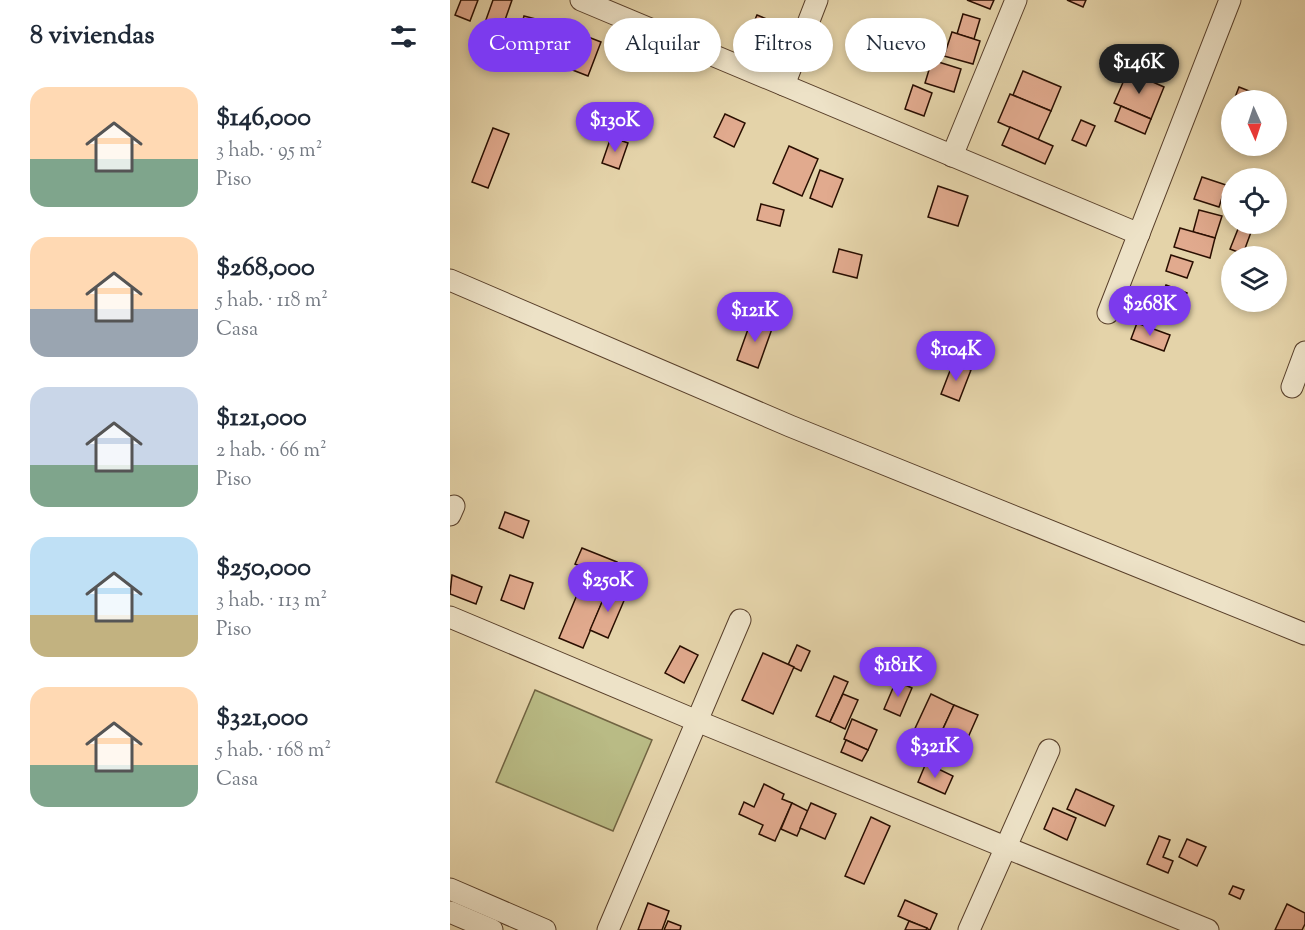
<!DOCTYPE html>
<html lang="es">
<meta charset="utf-8">
<style>
body{margin:0;font-family:"Sorts Mill Goudy",serif;background:#f2f2f3;color:#1f2937;height:100vh;display:flex;flex-direction:column;font-size:22px;white-space:nowrap}
*{box-sizing:border-box;margin:0}
p{font-size:20px;color:#747a83}
.icon{flex:none;width:33px;height:33px;fill:none;stroke:currentColor;stroke-width:2;stroke-linecap:round;stroke-linejoin:round}
.map{position:relative;flex:1;overflow:hidden}
.details{display:flex;flex-direction:column;background:#fff;width:450px}
.details>*{flex:none}
.hud{position:absolute;left:18px;top:18px;width:570px;height:54px;display:flex;gap:12px}
.needle{width:39px;rotate:177deg}
.tools{position:absolute;left:771px;top:90px;display:grid;gap:12px}
.tools a{display:grid;place-items:center;width:66px;height:66px;border-radius:50%;background:#fff;box-shadow:0 3px 9px #0003;font-size:30px}
.price{position:absolute;translate:-50% -51px;padding:0 14px;border-radius:21px;background:#7c3aed;color:#fff;font-size:20px;line-height:39px;filter:drop-shadow(0 2px 3px #0008)}
.price::after{content:'';position:absolute;left:50%;top:36px;width:18px;height:14px;margin-left:-9px;background:inherit;clip-path:polygon(0 0,100% 0,50% 100%)}
.price.current{background:#222;color:#fff}
ul{padding:0;list-style:none}
li{display:flex;align-items:center;gap:18px;height:150px;padding:0 30px}
li span{display:grid;place-items:center;flex:none;width:168px;height:120px;border-radius:18px;color:#555}
li>.icon{margin-inline-start:auto}
span .icon{width:72px;height:72px;fill:#fffc;stroke-width:1}
li b{font-size:26px}
h2{display:flex;justify-content:space-between;align-items:center;height:72px;padding:0 30px;font-size:26px}
.tag{padding:0 21px;border-radius:27px;background:#fff;box-shadow:0 3px 9px #0003;font-size:21px;line-height:54px}
.tag.current{background:#7c3aed;color:#fff}
main{display:flex;flex:1;min-height:0}
.map>svg:first-child{display:block}
.green{fill:#b9bb85;stroke:#716442;stroke-width:1.5}
.building{fill:#e1aa8e;stroke:#290e00;stroke-width:1.5}
.lines{fill:none;stroke-linecap:round;stroke-linejoin:round}
.minor-casing{stroke:#583f2a;stroke-width:23}
.minor{stroke:#ede2c7;stroke-width:21}
</style>
<main>
<section class="details">
<h2>8 viviendas<svg class="icon" aria-label="filters" viewBox="0 0 24 24"><path d="M4 7h16M4 17h16"/><circle cx="9" cy="7" r="2"/><circle cx="15" cy="17" r="2"/></svg></h2>
<ul>
<li><span style="background:linear-gradient(#ffd9b3 60%,#7fa58c 0)"><svg class="icon" aria-label="home" viewBox="0 0 24 24"><path d="M3 11l9-7 9 7M6 9v11h12V9"/></svg></span><div><b>$146,000</b><p>3 hab. · 95 m²</p><p>Piso</p></div></li>
<li><span style="background:linear-gradient(#ffd9b3 60%,#9aa5b1 0)"><svg class="icon" aria-label="home" viewBox="0 0 24 24"><path d="M3 11l9-7 9 7M6 9v11h12V9"/></svg></span><div><b>$268,000</b><p>5 hab. · 118 m²</p><p>Casa</p></div></li>
<li><span style="background:linear-gradient(#c9d6e8 65%,#7fa58c 0)"><svg class="icon" aria-label="home" viewBox="0 0 24 24"><path d="M3 11l9-7 9 7M6 9v11h12V9"/></svg></span><div><b>$121,000</b><p>2 hab. · 66 m²</p><p>Piso</p></div></li>
<li><span style="background:linear-gradient(#bfe0f5 65%,#c2b280 0)"><svg class="icon" aria-label="home" viewBox="0 0 24 24"><path d="M3 11l9-7 9 7M6 9v11h12V9"/></svg></span><div><b>$250,000</b><p>3 hab. · 113 m²</p><p>Piso</p></div></li>
<li><span style="background:linear-gradient(#ffd9b3 65%,#7fa58c 0)"><svg class="icon" aria-label="home" viewBox="0 0 24 24"><path d="M3 11l9-7 9 7M6 9v11h12V9"/></svg></span><div><b>$321,000</b><p>5 hab. · 168 m²</p><p>Casa</p></div></li>
</ul>
</section>
<div class="map">
<svg width="855" height="930" viewBox="0 0 855 930">
<rect width="100%" height="100%" fill="#e4d3a9"/>
<filter id="stains"><feTurbulence type="fractalNoise" baseFrequency=".00333" numOctaves="4"/><feColorMatrix values="0 0 0 0 .2 0 0 0 0 .09 0 0 0 0 .02 0 0 0 .5 -.17"/></filter>
<radialGradient id="worn" r=".72"><stop offset=".6" stop-color="#630" stop-opacity="0"/><stop offset="1" stop-color="#630" stop-opacity=".3"/></radialGradient>
<path class="green" d="M85,690l117,50 -39,91 -117,-49z"/>
<g class="building">
<path d="M11,0h17l-8,21 -15,-6z"/>
<path d="M43,0h19l-13,37 -17,-6z"/>
<path d="M517,0h27l-4,9z"/>
<path d="M617,0h19l-3,7z"/>
<path d="M513,14l17,5 -6,20 -17,-5z"/>
<path d="M307,15l31,13 -16,36 -31,-13z"/>
<path d="M74,16l12,3 -6,27 -13,-4z"/>
<path d="M502,32l28,9 -7,23 -29,-8z"/>
<path d="M133,35l18,7 -13,34 -18,-7z"/>
<path d="M482,60l29,9 -7,23 -29,-9z"/>
<path d="M573,71l38,16 -10,24 -38,-16z"/>
<path d="M678,71l36,16 -13,32 -37,-16z"/>
<path d="M463,85l19,8 -8,23 -19,-7z"/>
<path d="M789,87l33,13h-38z"/>
<path d="M560,94l41,17 -13,29 -40,-18z"/>
<path d="M671,106l30,13 -6,15 -30,-13z"/>
<path d="M275,114l20,9 -11,24 -20,-10z"/>
<path d="M631,120l14,6 -9,20 -14,-6z"/>
<path d="M560,127l43,19 -8,18 -43,-19z"/>
<path d="M43,128l16,6 -21,54 -16,-6z"/>
<path d="M161,137l17,6 -9,26 -17,-6z"/>
<path d="M339,146l29,13 -16,37 -29,-13z"/>
<path d="M370,170l23,9 -11,28 -22,-9z"/>
<path d="M752,177l24,8 -7,22 -25,-8z"/>
<path d="M488,186l30,10 -10,30 -30,-9z"/>
<path d="M311,204l23,6 -4,16 -23,-6z"/>
<path d="M749,210l23,6 -7,22 -22,-6z"/>
<path d="M790,224h14l-11,30 -13,-5z"/>
<path d="M730,228l35,10 -5,20 -36,-11z"/>
<path d="M389,249l23,6 -5,23 -24,-6z"/>
<path d="M721,255l22,7 -6,16 -21,-7z"/>
<path d="M716,285l21,8 -9,23 -21,-8z"/>
<path d="M302,318l21,8 -15,42 -21,-8z"/>
<path d="M687,323l33,12 -6,16 -33,-12z"/>
<path d="M503,363l18,7 -12,31 -18,-7z"/>
<path d="M55,512l24,9 -6,17 -24,-10z"/>
<path d="M132,548l35,14 -6,16 -36,-14z"/>
<path d="M2,575l30,12 -6,17 -26,-10z"/>
<path d="M60,575l23,8 -9,26 -23,-9z"/>
<path d="M134,578l24,10 -25,60 -24,-10z"/>
<path d="M158,588l18,8 -18,42 -18,-8z"/>
<path d="M347,645l13,6 -9,20 -13,-6z"/>
<path d="M230,646l18,9 -14,28 -19,-10z"/>
<path d="M313,653l31,14 -21,47 -31,-14z"/>
<path d="M384,676l14,6 -18,40 -14,-6z"/>
<path d="M446,681l16,7 -12,28 -16,-7z"/>
<path d="M393,694l15,6 -13,29 -15,-7z"/>
<path d="M481,694l23,11 -19,41 -23,-11z"/>
<path d="M504,705l24,10 -12,27 -24,-11z"/>
<path d="M402,719l25,11 -9,20 -24,-11z"/>
<path d="M396,740l22,10 -6,11 -21,-9z"/>
<path d="M476,763l27,13 -8,18 -27,-12z"/>
<path d="M314,784l20,10 -2,5 10,4 -17,38 -16,-7 4,-9 -24,-11 5,-12 10,5z"/>
<path d="M626,789l38,17 -9,20 -38,-17z"/>
<path d="M342,803l16,8 -11,25 -16,-7z"/>
<path d="M361,803l25,11 -11,25 -25,-11z"/>
<path d="M603,808l23,10 -9,22 -23,-11z"/>
<path d="M421,817l19,9 -26,58 -19,-8z"/>
<path d="M709,836l11,4 -7,17 10,4 -5,12 -21,-9z"/>
<path d="M737,839l19,8 -9,19 -18,-9z"/>
<path d="M783,886l11,4 -4,9 -11,-5z"/>
<path d="M455,900l32,14 -7,16 -32,-14z"/>
<path d="M198,903l21,8 -7,19h-24z"/>
<path d="M837,904l18,9v11l-3,6h-27z"/>
<path d="M218,921l13,5 -1,4h-16z"/>
<path d="M459,921l18,7 -1,2h-21z"/>
</g>
<g class="lines">
<defs>
<g id="minor">
<path d="M131,0l558,234"/>
<path d="M334,85l33,-85"/>
<path d="M502,156l64,-156"/>
<path d="M0,280l340,146 515,208"/>
<path d="M658,313l122,-313"/>
<path d="M842,387l13,-35"/>
<path d="M0,515l4,-9"/>
<path d="M0,617l247,104 511,209"/>
<path d="M0,889l95,41"/>
<path d="M0,912l42,18"/>
<path d="M158,930l132,-310"/>
<path d="M519,930l80,-180"/>
</g>
</defs>
<use href="#minor" class="minor-casing"/>
<use href="#minor" class="minor"/>
</g>
<rect width="100%" height="100%" filter="url(#stains)"/>
<rect width="100%" height="100%" fill="url(#worn)"/>
</svg>
<div class="tools">
<a><svg class="needle" viewBox="-14 -14 28 28"><path d="M0-13l5 13h-10z" fill="#e53935"/><path d="M0 13l5-13h-10z" fill="#747a83"/></svg></a>
<a><svg class="icon" aria-label="locate" viewBox="0 0 24 24"><circle cx="12" cy="12" r="6"/><path d="M12 2v4M12 18v4M2 12h4M18 12h4"/></svg></a>
<a><svg class="icon" aria-label="layers" viewBox="0 0 24 24"><path d="M12 4l9 5-9 5-9-5zM3 14l9 5 9-5"/></svg></a>
</div>
<b class="price current" style="left:689px;top:95px">$146K</b>
<b class="price" style="left:165px;top:153px">$130K</b>
<b class="price" style="left:700px;top:337px">$268K</b>
<b class="price" style="left:305px;top:343px">$121K</b>
<b class="price" style="left:506px;top:382px">$104K</b>
<b class="price" style="left:158px;top:613px">$250K</b>
<b class="price" style="left:448px;top:698px">$181K</b>
<b class="price" style="left:485px;top:779px">$321K</b>
<div class="hud">
<a class="tag current">Comprar</a>
<a class="tag">Alquilar</a>
<a class="tag">Filtros</a>
<a class="tag">Nuevo</a>
</div>
</div>
</main>
